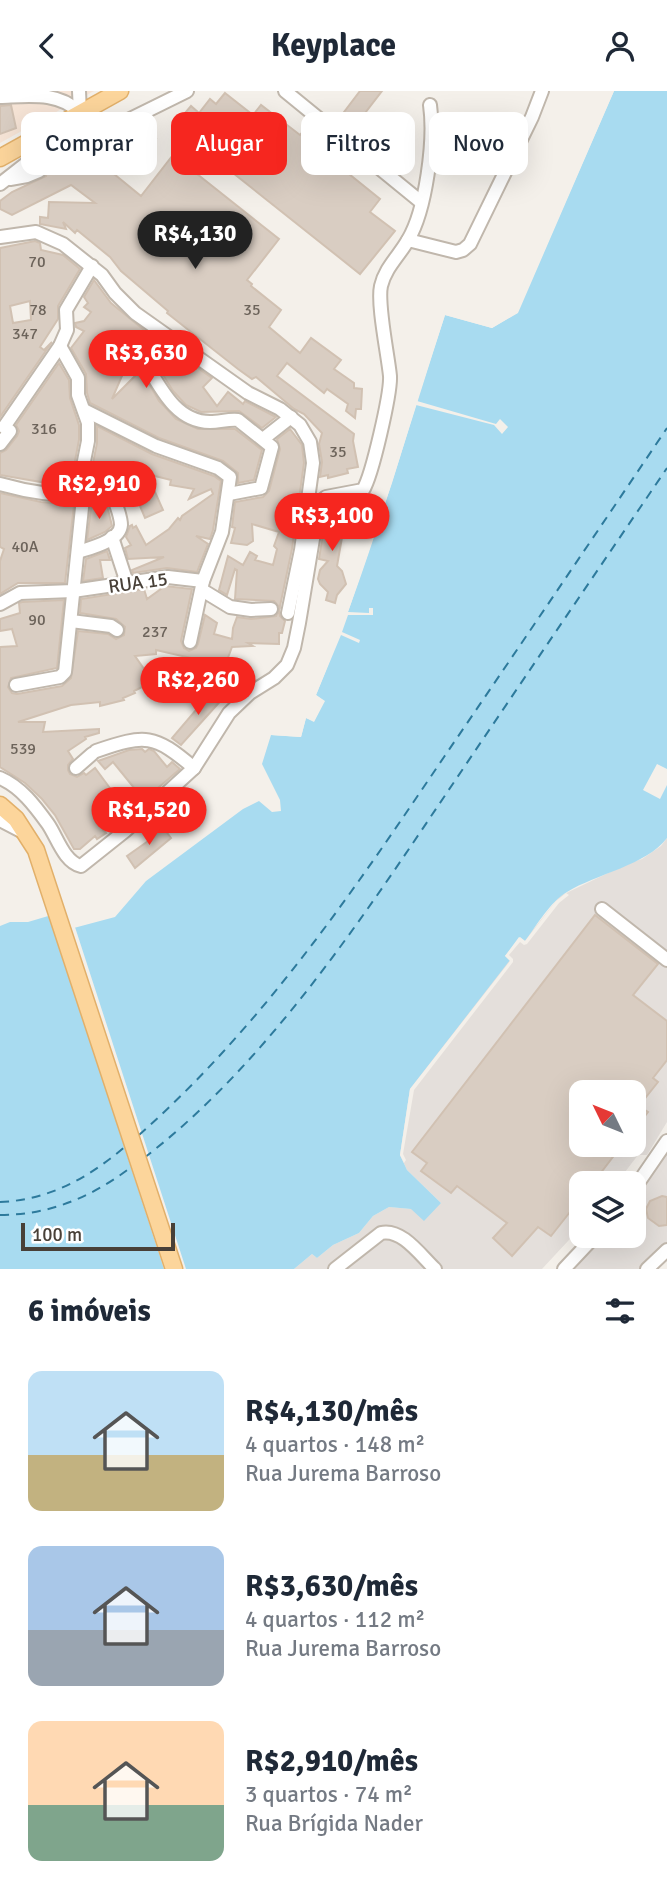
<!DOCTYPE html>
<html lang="pt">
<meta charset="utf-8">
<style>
body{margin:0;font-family:Signika,sans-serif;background:#f2f2f3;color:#1f2937;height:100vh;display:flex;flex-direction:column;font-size:26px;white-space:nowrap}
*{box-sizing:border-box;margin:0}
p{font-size:23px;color:#747a83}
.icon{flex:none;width:38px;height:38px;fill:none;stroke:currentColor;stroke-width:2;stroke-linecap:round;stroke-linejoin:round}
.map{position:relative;height:1178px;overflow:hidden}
.drawer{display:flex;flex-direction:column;background:#fff;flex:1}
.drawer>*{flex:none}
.banner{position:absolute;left:21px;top:21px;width:626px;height:63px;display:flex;gap:14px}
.needle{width:46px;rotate:313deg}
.tools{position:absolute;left:569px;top:989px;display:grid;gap:14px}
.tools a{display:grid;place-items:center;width:77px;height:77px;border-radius:14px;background:#fff;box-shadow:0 7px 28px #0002;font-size:35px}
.scale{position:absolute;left:21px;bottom:18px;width:154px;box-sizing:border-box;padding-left:7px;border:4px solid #484038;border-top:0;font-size:19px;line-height:24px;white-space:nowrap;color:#484038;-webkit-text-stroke:5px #fff;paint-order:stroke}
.price{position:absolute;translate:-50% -60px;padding:0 16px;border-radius:24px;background:#f6261f;color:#fff;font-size:23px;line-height:46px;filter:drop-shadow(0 2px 4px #0008)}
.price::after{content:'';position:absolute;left:50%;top:42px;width:21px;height:16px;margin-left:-10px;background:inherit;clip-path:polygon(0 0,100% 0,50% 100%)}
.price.active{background:#222;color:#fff}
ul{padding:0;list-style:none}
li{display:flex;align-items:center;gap:21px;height:175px;padding:0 28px}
li span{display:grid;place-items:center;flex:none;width:196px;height:140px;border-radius:14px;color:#555}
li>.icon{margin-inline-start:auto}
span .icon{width:84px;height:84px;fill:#fffc;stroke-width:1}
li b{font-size:30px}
h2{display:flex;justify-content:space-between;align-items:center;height:84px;padding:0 28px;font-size:30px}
.chip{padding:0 24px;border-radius:14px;background:#fff;box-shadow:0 7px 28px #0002;font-size:24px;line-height:63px}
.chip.active{background:#f6261f;color:#fff}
header{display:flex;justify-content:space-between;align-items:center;height:91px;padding:0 28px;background:#fff;font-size:32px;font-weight:700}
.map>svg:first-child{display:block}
.commercial{fill:#f6e4d6}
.industrial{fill:#e4dfdb;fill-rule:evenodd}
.water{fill:#a8dbf0}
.pier{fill:#f4f0ea}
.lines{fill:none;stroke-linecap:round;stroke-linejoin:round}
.ferry{stroke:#2d7a9c;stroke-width:2;stroke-dasharray:9 7;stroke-linecap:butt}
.building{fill:#d9cdc2;stroke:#d1c1b2;stroke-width:2;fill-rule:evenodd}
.minor-tunnel{stroke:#d2cdc6;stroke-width:12;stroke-dasharray:12 6;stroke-linecap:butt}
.minor-casing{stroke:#c0b7ac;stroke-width:16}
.major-casing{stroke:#e2b06a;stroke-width:19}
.minor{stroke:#fff;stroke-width:12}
.major{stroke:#fcd59b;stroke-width:16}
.labels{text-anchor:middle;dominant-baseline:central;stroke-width:5;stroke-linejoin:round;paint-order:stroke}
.number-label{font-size:16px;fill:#6c635a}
.street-label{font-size:19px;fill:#484038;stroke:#fff}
</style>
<header><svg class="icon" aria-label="back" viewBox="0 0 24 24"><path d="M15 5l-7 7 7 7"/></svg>Keyplace<svg class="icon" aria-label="person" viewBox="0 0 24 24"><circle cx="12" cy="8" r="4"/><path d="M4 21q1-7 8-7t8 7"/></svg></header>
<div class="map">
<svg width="667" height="1178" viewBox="0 0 667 1178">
<rect width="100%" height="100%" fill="#f4f0ea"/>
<path class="commercial" d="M0,0h94l-94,52z"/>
<g class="industrial">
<path d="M667,747v284l-20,33h-9l-13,17 4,4 -6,7h-42v44l-39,42h-248l18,-15 5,4 16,-13 26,-12 14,-17 16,-9 22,2 30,-6 -34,-33 -7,-15 10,-66 109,-152 5,4 36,-45 69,-33 13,-4 19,-13zM581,1001h53v53h-53z"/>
<path d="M667,1061v105l-13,12h-80l31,-33 29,-1v-35z"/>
</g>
<path class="water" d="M614,0h53v747c-20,27 -71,36 -100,54 -17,10 -30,33 -42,49l-5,-4 -15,19 5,4 -100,129 -10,66 7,15 34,33 -17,18 -13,-12 -22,-2 -16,9 -14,17 -26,12 -16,13 -5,-4 -18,15h-294v-343l10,-4h18l27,-8 15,15 45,-12 31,-36 97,-72 16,-8 13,11 9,-1 -1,-11 -18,-36 9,-29 30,2 5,-19 8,3 10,-20 -8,-6c51,-124 88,-253 129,-380l47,13 25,-15z"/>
<g class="pier">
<path d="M610,0h4l-96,222 -26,15 -47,-13 -28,86 79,23 4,-5 8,8 -6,7 -8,-9 -78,-20 -24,78 -44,129 21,1v-5h4v7h-25l-6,17 18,8 -1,3 -18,-8 -25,60 9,6 -11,21 -8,-4 -5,19 -30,-2 1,-3 27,1 4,-17 4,-2 5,3 8,-15 -7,-8 31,-79 45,-133 53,-169 4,-2 45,13 24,-13z"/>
<path d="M657,673l10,5v16l-7,14 -17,-9z"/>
<path d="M566,802l3,2 -10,8 -32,41 -3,1 -4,-3 -11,13 4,4v3l-99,128 -11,64 3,6 -2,3 -4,-8 10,-66 100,-128 -5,-5 14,-19 6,4 31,-40z"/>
<path d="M57,820l14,14 3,-1 112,345h-22l-116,-357z"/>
</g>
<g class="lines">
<g class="ferry">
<path d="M139,1044c124,-110 213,-242 305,-378 75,-110 149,-219 223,-329"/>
<path d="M144,1067c122,-94 215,-235 300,-361 74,-110 149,-220 223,-329"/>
<path d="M0,1111c50,-2 90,-25 127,-57"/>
<path d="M0,1124c51,0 94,-19 134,-50"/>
</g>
</g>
<g class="building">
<path d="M360,0h22l-30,39 -14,-10z"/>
<path d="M225,2l28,22 8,-10 39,30 9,-10 12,9 -8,11 67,54 -10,13 25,19 -35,43 -186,-148 17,-20 8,7 11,-14 6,5z"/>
<path d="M11,14l5,23 -16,6v-28z"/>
<path d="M148,33l8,14 -53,27 38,31 32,-41 106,84 -32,41 5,4 -1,2 30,24 -12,17 31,26 11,-15 30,22 -7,9 20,14v5l8,1 -1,20h-5l-1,9 -9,-7 2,-7 -21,-15 -3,4 -37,-30 -10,13 77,58 -1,7 5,26 -11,2 1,4 -20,5v-3l-8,2 2,-15 -3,-18 3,-11 -18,-19 -10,-5 -38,-32 -4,2 -14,-10 -71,-56 1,-2 -47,-40 -11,-14 -33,-27 -2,3 -12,-11 3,7 -26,-5v-7l8,1 1,-16 46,1 -24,-18 -59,30 -12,-6v-8l12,-9 34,-16 1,-8 -7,-6 -2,-9 18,-10 15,24z"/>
<path d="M385,37l10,8 12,3 -11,14 -19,-15z"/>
<path d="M35,150l5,2 1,7 22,5 17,14 -22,37v13l-18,28 4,3 8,-8 -52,75v-169zM30,210l1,19 -18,3 -3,-17z"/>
<path d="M94,189l17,23 33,27 -8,7 -2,-2 -11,15 8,5 -19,44 29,-29 18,31 17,18 22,10h37l27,21 -8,30 -16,3v-10l-15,-12 -64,-23 -69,-35 -3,-10 -1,-19 -15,-26 13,-17 -8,-4 -1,-4 9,-2 7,-9 -7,-5 4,-4 -4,-6z"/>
<path d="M174,260l38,27 -9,9 14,19 11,-14 15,12 2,-3 31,16 -14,11 -23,-17 -38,1 -15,-7 -13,-14 -13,-21z"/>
<path d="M59,272l10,17 1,18 9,27v15l-9,47 -70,-12v-22l6,-3 11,-14 2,-5 -3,-6z"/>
<path d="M97,335l55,28 62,22 7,5 -8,49 -3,9 -14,-3 12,8 -11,28 -30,-4 -34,5 -1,-3 32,-13 -36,2 -3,-11 6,-3 -5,-8 4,-11 2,-1 1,3 3,-2 10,19 23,-16 9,-11 2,2 2,-4 31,-22 -2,-5 -22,10 5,-10 -24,-4 1,-5 -24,-6 16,36 -18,8 -10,-24 7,-3 1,-17h-21l1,16 -10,-3 -25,1 9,-45z"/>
<path d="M290,338l12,16 2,18 -12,86 -13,62 1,5 5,5 -3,12h-3v11l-31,-1 5,3 -21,1 -6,16 13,2 1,9 -9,3 -44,-6 4,-13 -35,-8v4l-21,2 9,13 -3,10 3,7 -10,5 1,2 -12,5 1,2 -24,6v-4l-29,3 -53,17h27l-2,10 56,-3v4l-14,4 1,2 -18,12 5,8 -5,6v5l2,4 7,3 7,-4 2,2 9,-7 34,46 -5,4 -4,-2 -17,14 3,3 -9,6 -2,-3 -15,13h-6l-19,-34 -13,-16 -17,-16 -25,-16v-120l17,-1 -5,-17 -12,2v-12l20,-6 -1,-10 3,-1 42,-2 -7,68 -46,10 -3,9 4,6 5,1 45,-8 9,-8 7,-47 30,3 8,5 8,-4 1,-8 -9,-8 -36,-6 1,-14 63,-10 3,10 18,-13 27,3 -11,52 3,7 5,3 7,-3 2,-4 7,-29 12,8 -3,11 18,5 1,-11 4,-11 14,2 25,-3 4,-8 -6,-7 -39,-2 2,-29 -2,-1 -8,26 -8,-5 9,-34 15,9 7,-13 7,4 -2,4 18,5 4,-16 -3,-3 5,-14 -27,-8 1,17 -6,4 -16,-2 4,-15 -3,-1 3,-25 28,-5 6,-6 11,-42 -3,-10z"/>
<path d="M0,402l41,9 33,3 -9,78h-47l-18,11v-33l4,-12 -4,-2z"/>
<path d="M94,414h13l5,21 -7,6 -18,8 4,-32z"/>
<path d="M329,415l18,3 -10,57 5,5 4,13 -9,11 -2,8 -9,-3 2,-8 -8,-8 -2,-5 2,-9 8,-9 -9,-2 8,-51z"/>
<path d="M107,460l3,9h-10l3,18 -20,3 3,-22z"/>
<path d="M214,598l10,8 -43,48 -9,-7z"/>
<path d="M142,658l3,3 4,-3 5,2 13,16 5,-5 8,7 -36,31 -31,-38 -8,7 -7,-8 31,-11z"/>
<path d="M162,735l9,12 -36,30 -8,-12 24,-17 -2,-3z"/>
<path d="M595,824l63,49 -25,31 34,26v39l-14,18 5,4 -19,24 9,6 -14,18v-38h-53v53h41l-29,38h-12v15l-30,38 -13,-9 -26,29 -19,-18 14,-15 -50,-37 -6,7 -30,-22 6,-8 -15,-11z"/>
<path d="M662,1105l5,1v28l-8,1 -11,-8 -2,-9 4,-8z"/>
</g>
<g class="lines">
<g class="minor-tunnel">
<path d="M32,68l33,-16"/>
<path d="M39,80l33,-17"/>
</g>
<defs>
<g id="minor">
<path d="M79,0l1,22"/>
<path d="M285,0l136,111"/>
<path d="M0,6c28,-1 59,-6 80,16"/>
<path d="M65,52l17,-7 17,-2"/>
<path d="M72,63l28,-20 87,-43"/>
<path d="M10,88l17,-3 12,-5"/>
<path d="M0,93l32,-25"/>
<path d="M0,146l36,-5 27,12 39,31 13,18 20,20 113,80 32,16 20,16 10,17 3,21 -12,87 -13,63"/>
<path d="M408,149l48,12 7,-2 7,-6 62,-127 10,-26"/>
<path d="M172,249l-23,29c14,24 30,53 61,53 10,0 18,-3 28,-2l34,27 -11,41 -32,6"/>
<path d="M60,255l18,32v17l10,28v18l-11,55"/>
<path d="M84,319l72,36 62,22 12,9 -8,55 -19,49 -13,61"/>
<path d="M263,348l28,-22"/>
<path d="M0,353l10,-13 -6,-4 56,-81 7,-16 -1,-20 26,-44"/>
<path d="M0,393c38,11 74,14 113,12 3,9 8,20 8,29 -1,16 -31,23 -43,27"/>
<path d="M112,446l15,46"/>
<path d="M202,499l28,17 21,3 20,-1"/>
<path d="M0,513l20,-11 53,-2 95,-14 35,4"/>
<path d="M71,530l40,5 6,4"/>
<path d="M16,594l44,-8 5,-5 18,-174"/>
<path d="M96,660c50,-17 58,-17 98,17"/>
<path d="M76,677l16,-14"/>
<path d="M0,687c21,9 35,28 48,46 9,13 16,38 33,42l44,-35 69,-63 35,-55 21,-20 24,-15 13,-13 7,-17 5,-25 20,-120 7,-6 37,-7c9,-14 28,-97 27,-114 -2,-21 -13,-72 -9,-90 4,-18 18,-30 27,-46 18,-30 27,-100 22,-135"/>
<path d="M0,729l21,11"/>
<path d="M602,818l65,51"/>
<path d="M634,1098l33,-48"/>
<path d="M335,1178l46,-36c21,-5 40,23 54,36"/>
<path d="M564,1178l32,-34"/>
<path d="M647,1178l20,-19"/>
</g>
<g id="major">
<path d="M0,67l120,-67"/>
<path d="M0,714l16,14 20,31 138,419"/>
</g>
</defs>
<use href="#minor" class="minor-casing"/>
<use href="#major" class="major-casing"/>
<use href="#minor" class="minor"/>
<use href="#major" class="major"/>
</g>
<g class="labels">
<g class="number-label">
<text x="37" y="171">70</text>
<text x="38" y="219">78</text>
<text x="252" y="219">35</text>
<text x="25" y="243">347</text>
<text x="44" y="338">316</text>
<text x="338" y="361">35</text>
<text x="25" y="456">40A</text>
<text x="37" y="529">90</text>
<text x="155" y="541">237</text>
<text x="23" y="658">539</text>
</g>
<g class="street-label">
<text transform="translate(138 492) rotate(-8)">RUA 15</text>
</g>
</g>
</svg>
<div class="tools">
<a><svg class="needle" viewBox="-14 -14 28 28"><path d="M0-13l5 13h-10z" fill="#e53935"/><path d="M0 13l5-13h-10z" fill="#747a83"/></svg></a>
<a><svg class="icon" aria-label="layers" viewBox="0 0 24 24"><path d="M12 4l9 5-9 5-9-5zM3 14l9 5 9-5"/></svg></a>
</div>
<div class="scale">100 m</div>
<b class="price active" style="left:195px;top:180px">R$4,130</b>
<b class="price" style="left:146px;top:299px">R$3,630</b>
<b class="price" style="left:99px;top:430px">R$2,910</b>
<b class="price" style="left:332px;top:462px">R$3,100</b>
<b class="price" style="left:198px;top:626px">R$2,260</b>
<b class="price" style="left:149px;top:756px">R$1,520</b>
<div class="banner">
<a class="chip">Comprar</a>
<a class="chip active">Alugar</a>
<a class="chip">Filtros</a>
<a class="chip">Novo</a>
</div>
</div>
<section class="drawer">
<h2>6 imóveis<svg class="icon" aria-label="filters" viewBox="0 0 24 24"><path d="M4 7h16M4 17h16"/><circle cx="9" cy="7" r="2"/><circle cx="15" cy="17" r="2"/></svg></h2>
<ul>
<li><span style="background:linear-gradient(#bfe0f5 60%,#c2b280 0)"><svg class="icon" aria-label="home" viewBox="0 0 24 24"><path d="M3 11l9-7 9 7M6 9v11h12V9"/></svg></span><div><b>R$4,130/mês</b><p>4 quartos · 148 m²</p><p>Rua Jurema Barroso</p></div></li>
<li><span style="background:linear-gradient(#a9c7e8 60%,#9aa5b1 0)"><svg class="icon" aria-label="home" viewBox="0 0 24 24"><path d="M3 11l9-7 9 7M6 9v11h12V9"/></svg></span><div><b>R$3,630/mês</b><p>4 quartos · 112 m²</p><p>Rua Jurema Barroso</p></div></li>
<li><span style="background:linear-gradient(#ffd9b3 60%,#7fa58c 0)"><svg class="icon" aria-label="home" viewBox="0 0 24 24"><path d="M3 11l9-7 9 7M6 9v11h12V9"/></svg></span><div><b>R$2,910/mês</b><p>3 quartos · 74 m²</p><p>Rua Brígida Nader</p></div></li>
</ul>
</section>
